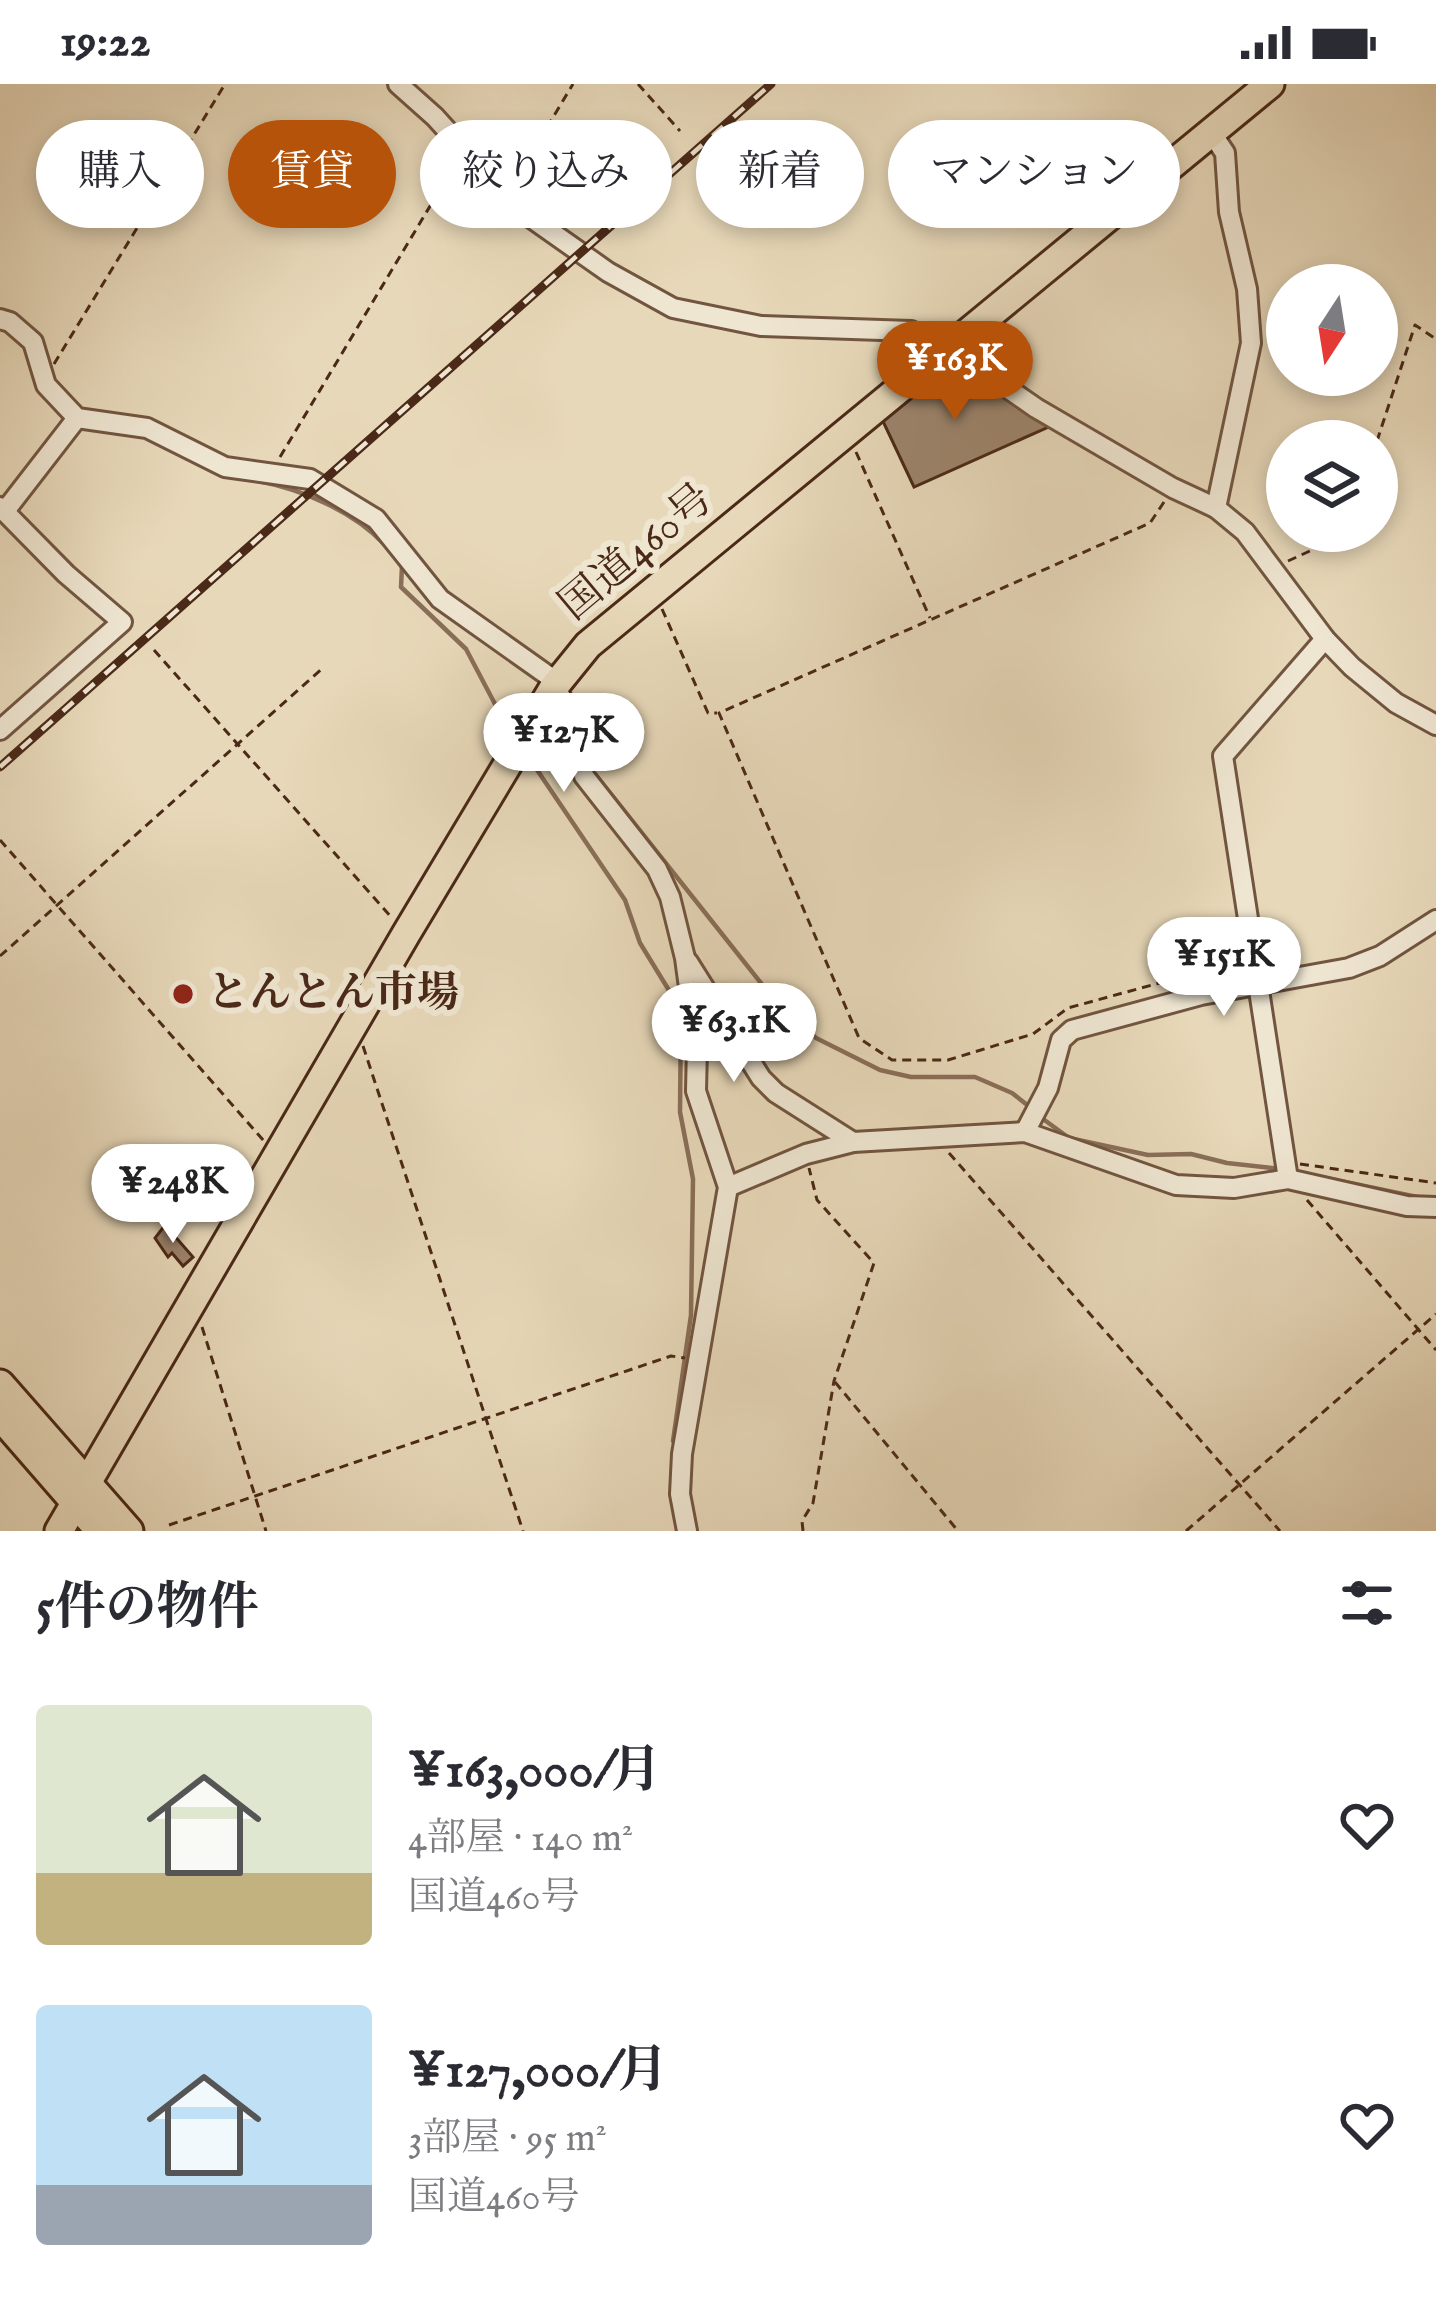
<!DOCTYPE html>
<html lang="ja">
<meta charset="utf-8">
<style>
body{margin:0;font-family:"IM FELL English","Noto Serif JP",serif;background:#f7f7f7;color:#2b2b33;height:100vh;display:flex;flex-direction:column;font-size:45px;white-space:nowrap}
*{box-sizing:border-box;margin:0}
p{font-size:39px;color:#7c7c81}
.icon{flex:none;width:66px;height:66px;fill:none;stroke:currentColor;stroke-width:2;stroke-linecap:round;stroke-linejoin:round}
.map{position:relative;height:1447px;overflow:hidden}
.panel{display:flex;flex-direction:column;background:#fff;flex:1}
.panel>*{flex:none}
.top-card{position:absolute;left:36px;top:36px;width:1365px;height:108px;display:flex;gap:24px}
.needle{width:78px;rotate:192deg}
.buttons{position:absolute;left:1266px;top:180px;display:grid;gap:24px}
.buttons a{display:grid;place-items:center;width:132px;height:132px;border-radius:50%;background:#fff;box-shadow:0 6px 18px #0003;font-size:60px}
.price{position:absolute;translate:-50% -102px;padding:0 27px;border-radius:42px;background:#fff;color:#222;font-size:39px;line-height:78px;filter:drop-shadow(0 3px 6px #0008)}
.price::after{content:'';position:absolute;left:50%;top:72px;width:36px;height:27px;margin-left:-18px;background:inherit;clip-path:polygon(0 0,100% 0,50% 100%)}
.price.active{background:#b45309;color:#fff}
ul{padding:0;list-style:none}
li{display:flex;align-items:center;gap:36px;height:300px;padding:0 36px}
li span{display:grid;place-items:center;flex:none;width:336px;height:240px;border-radius:12px;color:#555}
li>.icon{margin-inline-start:auto}
span .icon{width:144px;height:144px;fill:#fffc;stroke-width:1}
li b{font-size:51px}
h2{display:flex;justify-content:space-between;align-items:center;height:144px;padding:0 36px;font-size:51px}
.chip{padding:0 42px;border-radius:54px;background:#fff;box-shadow:0 6px 18px #0003;font-size:42px;line-height:108px}
.chip.active{background:#b45309;color:#fff}
.status{display:flex;justify-content:space-between;align-items:center;height:84px;padding:0 60px;background:#fff;direction:ltr}
.status svg{height:33px;fill:currentColor}
.map>svg:first-child{display:block}
.lines{fill:none;stroke-linecap:round;stroke-linejoin:round}
.stream{stroke:#896e58;stroke-width:4.5}
.building{fill:#9c846c;stroke:#4b2918;stroke-width:3}
.minor-casing{stroke:#725540;stroke-width:24}
.highway-casing{stroke:#4b2918;stroke-width:33}
.path{stroke:#4b2918;stroke-width:3;stroke-dasharray:9 6;stroke-linecap:butt}
.minor{stroke:#efe6d2;stroke-width:18}
.highway{stroke:#e7d8b9;stroke-width:27}
.rail-casing{stroke:#4b2918;stroke-width:9}
.rail{stroke:#efe6d2;stroke-width:4.5;stroke-dasharray:14;stroke-linecap:butt}
.poi-dot{fill:#8f2418;stroke:#efe6d2;stroke-width:4.5}
.labels{text-anchor:middle;dominant-baseline:central;stroke-width:12;stroke-linejoin:round;paint-order:stroke}
.street-label{font-size:42px;fill:#4b2918;stroke:#efe6d2}
.poi-label{font-size:42px;font-weight:bold;fill:#4b2918;stroke:#efe6d2;text-anchor:start}
</style>
<div class="status"><b>19:22</b><svg viewBox="0 0 49 12"><path d="M0 12V9h3v3zM5 12V6h3v6zM10 12V3h3v9zM15 12V0h3v12zM26 1h20v11H26zM47 4h2v5h-2z"/></svg></div>
<div class="map">
<svg width="1436" height="1447" viewBox="0 0 1436 1447">
<rect width="100%" height="100%" fill="#e7d8b9"/>
<filter id="stains"><feTurbulence type="fractalNoise" baseFrequency=".00167" numOctaves="4"/><feColorMatrix values="0 0 0 0 .2 0 0 0 0 .09 0 0 0 0 .02 0 0 0 .5 -.17"/></filter>
<radialGradient id="worn" r=".72"><stop offset=".6" stop-color="#630" stop-opacity="0"/><stop offset="1" stop-color="#630" stop-opacity=".3"/></radialGradient>
<g class="lines">
<g class="stream">
<path d="M39,306l20,22"/>
<path d="M258,397c43,8 95,30 126,63"/>
<path d="M402,482l-1,21 65,62 39,74"/>
<path d="M529,674l96,142 15,43 41,67 -1,102 13,67 -2,136 -18,126"/>
<path d="M595,690l173,218 48,46 64,32 31,7h64l37,16 19,15"/>
<path d="M1039,1032l30,22 79,17 43,-1 36,9 54,6"/>
<path d="M1292,1087l130,27"/>
</g>
</g>
<g class="building">
<path d="M951,277l102,64 -139,62 -34,-72z"/>
<path d="M165,1141l28,32 -10,9 -11,-13 -4,4 -13,-19z"/>
</g>
<g class="lines">
<defs>
<g id="minor">
<path d="M398,0l37,33 82,91 91,64 65,36 88,18 150,5 40,18 85,59 137,80 43,20 29,24 80,107 27,28 44,36 40,22"/>
<path d="M1211,48l14,21 4,59 18,77 4,54 -35,165"/>
<path d="M0,235l10,3 23,20 13,43 31,33 70,10 78,39 85,12 66,40 64,80 110,78 25,45 9,54 73,93 13,28 15,61 12,89 -1,44 32,96 -46,267 -2,40 7,37"/>
<path d="M0,423l66,67 56,48 -122,108"/>
<path d="M5,427l72,-93"/>
<path d="M688,878l73,116 15,15 77,49"/>
<path d="M1025,1048l23,-44 13,-48 11,-10 129,-35 148,-27 31,-12 56,-36"/>
<path d="M1288,1095l-65,-423 102,-117"/>
<path d="M728,1103l78,-33 47,-12 172,-10 151,53 58,3 54,-9 119,27 29,1"/>
</g>
<g id="highway">
<path d="M0,1300l129,147"/>
<path d="M0,1332l100,115"/>
<path d="M59,1447l347,-597 148,-247 34,-42 682,-561"/>
</g>
</defs>
<use href="#minor" class="minor-casing"/>
<use href="#highway" class="highway-casing"/>
<g class="path">
<path d="M638,0l42,47"/>
<path d="M516,95l57,-95"/>
<path d="M54,280l171,-280"/>
<path d="M1377,357l38,-116 21,14"/>
<path d="M856,368l74,166"/>
<path d="M280,373l174,-291"/>
<path d="M1164,418l-14,21 -431,190 140,325 33,22h56l85,-26 35,-26 128,-35 2,9"/>
<path d="M1288,477l24,-11 1,-19"/>
<path d="M662,525l46,104h9"/>
<path d="M154,566l239,269"/>
<path d="M0,756l264,301"/>
<path d="M0,872l324,-289"/>
<path d="M363,962l160,485"/>
<path d="M949,1069l331,378"/>
<path d="M1300,1080l136,19"/>
<path d="M1307,1116l129,150"/>
<path d="M202,1243l64,204"/>
<path d="M835,1298l123,149"/>
<path d="M169,1441l502,-169 14,2"/>
<path d="M803,1447l-1,-10 11,-18 21,-122 40,-118 -57,-63 -8,-32"/>
<path d="M1186,1447l250,-217"/>
</g>
<use href="#minor" class="minor"/>
<use href="#highway" class="highway"/>
<defs>
<path id="rail" d="M0,683l771,-683"/>
</defs>
<use href="#rail" class="rail-casing"/>
<use href="#rail" class="rail"/>
</g>
<circle class="poi-dot" cx="183" cy="910" r="12"/>
<g class="labels">
<g class="street-label">
<text transform="translate(637 469) rotate(-40)">国道460号</text>
</g>
<g class="poi-label">
<text x="207" y="910">とんとん市場</text>
</g>
</g>
<rect width="100%" height="100%" filter="url(#stains)"/>
<rect width="100%" height="100%" fill="url(#worn)"/>
</svg>
<div class="buttons">
<a><svg class="needle" viewBox="-14 -14 28 28"><path d="M0-13l5 13h-10z" fill="#e53935"/><path d="M0 13l5-13h-10z" fill="#7c7c81"/></svg></a>
<a><svg class="icon" aria-label="layers" viewBox="0 0 24 24"><path d="M12 4l9 5-9 5-9-5zM3 14l9 5 9-5"/></svg></a>
</div>
<b class="price active" style="left:955px;top:339px">¥163K</b>
<b class="price" style="left:564px;top:711px">¥127K</b>
<b class="price" style="left:1224px;top:935px">¥151K</b>
<b class="price" style="left:734px;top:1001px">¥63.1K</b>
<b class="price" style="left:173px;top:1162px">¥248K</b>
<div class="top-card">
<a class="chip">購入</a>
<a class="chip active">賃貸</a>
<a class="chip">絞り込み</a>
<a class="chip">新着</a>
<a class="chip">マンション</a>
</div>
</div>
<section class="panel">
<h2>5件の物件<svg class="icon" aria-label="filters" viewBox="0 0 24 24"><path d="M4 7h16M4 17h16"/><circle cx="9" cy="7" r="2"/><circle cx="15" cy="17" r="2"/></svg></h2>
<ul>
<li><span style="background:linear-gradient(#dfe7d0 70%,#c2b280 0)"><svg class="icon" aria-label="home" viewBox="0 0 24 24"><path d="M3 11l9-7 9 7M6 9v11h12V9"/></svg></span><div><b>¥163,000/月</b><p>4部屋 · 140 m²</p><p>国道460号</p></div><svg class="icon" aria-label="heart" viewBox="0 0 24 24"><path d="M12 20l-8-8c-3-5 5-10 8-4 3-6 11-1 8 4z"/></svg></li>
<li><span style="background:linear-gradient(#bfe0f5 75%,#9aa5b1 0)"><svg class="icon" aria-label="home" viewBox="0 0 24 24"><path d="M3 11l9-7 9 7M6 9v11h12V9"/></svg></span><div><b>¥127,000/月</b><p>3部屋 · 95 m²</p><p>国道460号</p></div><svg class="icon" aria-label="heart" viewBox="0 0 24 24"><path d="M12 20l-8-8c-3-5 5-10 8-4 3-6 11-1 8 4z"/></svg></li>
</ul>
</section>
